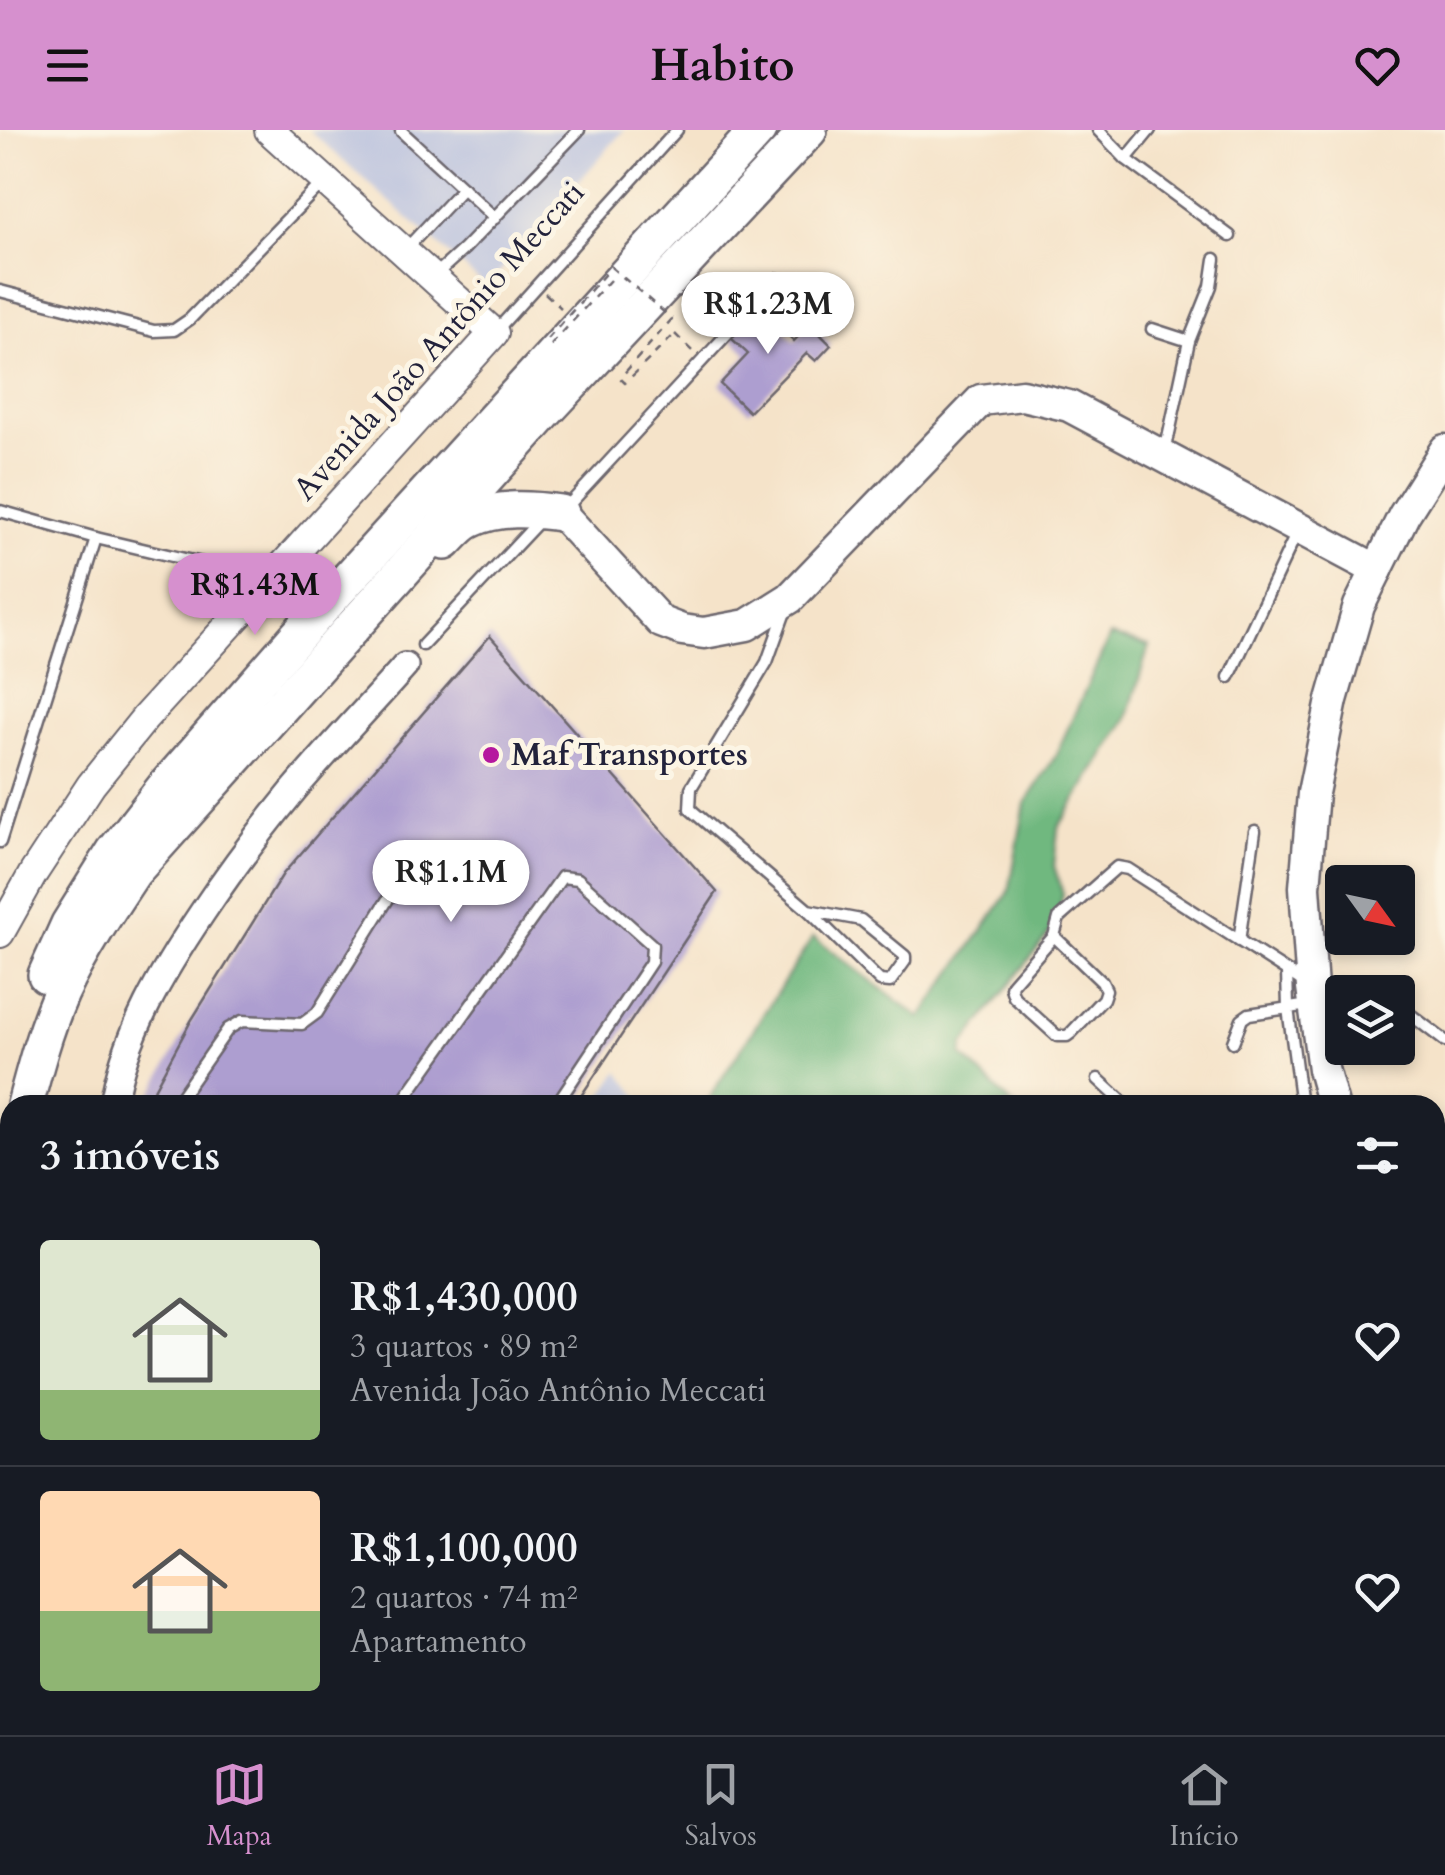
<!DOCTYPE html>
<html lang="pt">
<meta charset="utf-8">
<style>
body{margin:0;font-family:Cardo,serif;background:#20242c;color:#f1f3f6;height:100vh;display:flex;flex-direction:column;font-size:38px;white-space:nowrap}
*{box-sizing:border-box;margin:0}
p{font-size:32px;color:#9ea1a6}
.icon{flex:none;width:55px;height:55px;fill:none;stroke:currentColor;stroke-width:2;stroke-linecap:round;stroke-linejoin:round}
.map{position:relative;flex:1;overflow:hidden}
.panel{position:absolute;left:0px;top:965px;width:1445px;height:640px;display:flex;flex-direction:column;background:#171b24;border-radius:30px 30px 0 0;box-shadow:0 5px 15px #0003}
.panel>*{flex:none}
.needle{width:65px;rotate:123deg}
.buttons{position:absolute;left:1325px;top:735px;display:grid;gap:20px}
.buttons a{display:grid;place-items:center;width:90px;height:90px;border-radius:10px;background:#171b24;box-shadow:0 5px 15px #0003;font-size:50px}
.price{position:absolute;translate:-50% -85px;padding:0 22px;border-radius:35px;background:#fff;color:#222;font-size:32px;line-height:65px;filter:drop-shadow(0 2px 5px #0008)}
.price::after{content:'';position:absolute;left:50%;top:60px;width:30px;height:22px;margin-left:-15px;background:inherit;clip-path:polygon(0 0,100% 0,50% 100%)}
.price.current{background:#d690ce;color:#111}
ul{padding:0;list-style:none}
li{display:flex;align-items:center;gap:30px;height:250px;padding:0 40px}
li+li{border-top:2px solid #363941}
li span{display:grid;place-items:center;flex:none;width:280px;height:200px;border-radius:10px;color:#555}
li>.icon{margin-inline-start:auto}
span .icon{width:120px;height:120px;fill:#fffc;stroke-width:1}
li b{font-size:42px}
h2{display:flex;justify-content:space-between;align-items:center;height:120px;padding:0 40px;font-size:42px}
header{display:flex;justify-content:space-between;align-items:center;height:130px;padding:0 40px;background:#d690ce;color:#111;font-size:45px;font-weight:600}
.tab-bar{display:flex;justify-content:space-around;align-items:center;height:140px;border-top:2px solid #363941;background:#171b24;font-size:28px;color:#9ea1a6}
.tab-bar a{display:grid;justify-items:center;gap:5px}
.tab-bar .current{color:#d690ce}
.map>svg:first-child{display:block}
.industrial{fill:#bcc3de}
.green{fill:#8ad796;stroke:#567c68;stroke-width:2.5}
.forest{fill:#6fb87f;stroke:#486d5d;stroke-width:2.5}
.building{fill:#ad9ed0}
.lines{fill:none;stroke-linecap:round;stroke-linejoin:round}
.service-casing{stroke:#6c666d;stroke-width:15}
.tertiary-casing{stroke:#6c666d;stroke-width:30}
.secondary-casing{stroke:#6c666d;stroke-width:32}
.primary-casing{stroke:#6c666d;stroke-width:35}
.motorway-casing{stroke:#6c666d;stroke-width:40}
.path{stroke:#6c666d;stroke-width:2.5;stroke-dasharray:8 8;stroke-linecap:butt}
.service{stroke:#fff;stroke-width:10}
.tertiary{stroke:#fff;stroke-width:25}
.secondary{stroke:#fff;stroke-width:28}
.primary{stroke:#fff;stroke-width:30}
.motorway{stroke:#fff;stroke-width:35}
.path-bridge{stroke:#6c666d;stroke-width:2.5;stroke-dasharray:8 8;stroke-linecap:butt}
.poi-dot{fill:#b5179e;stroke:#fcf5e5;stroke-width:4}
.labels{text-anchor:middle;dominant-baseline:central;stroke-width:10;stroke-linejoin:round;paint-order:stroke}
.street-label{font-size:32px;fill:#22223b;stroke:#fcf5e5}
.poi-label{font-size:32px;font-weight:bold;fill:#22223b;stroke:#fcf5e5;text-anchor:start}
</style>
<header><svg class="icon" aria-label="menu" viewBox="0 0 24 24"><path d="M4 6h16M4 12h16M4 18h16"/></svg>Habito<svg class="icon" aria-label="heart" viewBox="0 0 24 24"><path d="M12 20l-8-8c-3-5 5-10 8-4 3-6 11-1 8 4z"/></svg></header>
<div class="map">
<svg width="1445" height="1605" viewBox="0 0 1445 1605">
<rect width="100%" height="100%" fill="#fcf5e5"/>
<filter id="ink" filterUnits="userSpaceOnUse"><feTurbulence type="fractalNoise" baseFrequency=".01" numOctaves="2"/><feDisplacementMap in="SourceGraphic" scale="20" xChannelSelector="R" yChannelSelector="G"/><feConvolveMatrix kernelMatrix="1 2 1 2 8 2 1 2 1" color-interpolation-filters="sRGB"/></filter>
<filter id="wash" filterUnits="userSpaceOnUse"><feTurbulence type="fractalNoise" baseFrequency=".0048" numOctaves="4" result="noise"/><feDisplacementMap in="SourceGraphic" scale="40" xChannelSelector="R" yChannelSelector="G"/><feGaussianBlur stdDeviation="2.25" result="paint"/><feColorMatrix in="noise" values="0 0 0 0 0 0 0 0 0 0 0 0 0 0 0 0 0 1.4 0 .05"/><feComposite in="paint" operator="in"/></filter>
<g filter="url(#wash)">
<rect width="100%" height="100%" fill="#f5e3c9"/>
<g class="industrial">
<path d="M309,0h315l-138,157z"/>
<path d="M619,941l26,34h-49z"/>
</g>
<g class="green">
<path d="M10,1531v64h78l2,10h-90v-27z"/>
<path d="M118,1595h166l25,10h-188z"/>
</g>
<path class="forest" d="M1110,506l39,10 -22,73 -69,109 -4,38 9,28 -8,32 -91,118 -2,11 51,50h-306l6,-13 100,-155 108,81 88,-126 16,-88 30,-47z"/>
<g id="blocks">
<g class="building">
<path d="M760,177l34,34 16,-17 21,21 -15,16 -9,-8 -58,59 -29,-28 28,-30 -17,-16z"/>
<path d="M490,506l227,256 -142,213h-426l2,-10 40,-74 92,-147z"/>
</g>
</g>
</g>
<g filter="url(#ink)">
<use href="#blocks" fill-opacity="0" stroke="#6c666d" stroke-width="2.5"/>
<g class="lines">
<defs>
<g id="service">
<path d="M1098,0l28,29 104,77"/>
<path d="M401,1l94,87"/>
<path d="M1126,29l24,-29"/>
<path d="M406,119l57,-61"/>
<path d="M434,146l30,-27 115,-119"/>
<path d="M0,161l154,40 20,-1 16,-11 134,-138"/>
<path d="M1152,199l37,12"/>
<path d="M495,202l182,-202"/>
<path d="M1165,322l24,-111 22,-55 4,-27"/>
<path d="M565,379l213,-230"/>
<path d="M0,381l96,27 173,41"/>
<path d="M785,482l-18,50 -76,126 -1,21 118,101 72,71 10,1 15,-21v-5l-44,-36 -53,-10"/>
<path d="M423,515l118,-126"/>
<path d="M1229,547l69,-147"/>
<path d="M0,712l96,-304"/>
<path d="M1054,806l48,46 4,8 -3,9 -32,34 -4,3h-10l-43,-39 -3,-9 1,-4 42,-48 5,-18 58,-51 11,2 180,116"/>
<path d="M1239,811l16,-110"/>
<path d="M1287,842l1,36 13,97"/>
<path d="M1398,875l47,36"/>
<path d="M1233,912l9,-23 7,-5 93,-14"/>
<path d="M1098,949l28,26"/>
<path d="M175,975l53,-76 14,-8 60,3 15,-11 71,-114"/>
<path d="M400,975l162,-228 16,2 74,66 -1,17 -95,143"/>
<path d="M1435,999l10,1"/>
<path d="M1211,1605l1,-10"/>
</g>
<g id="tertiary">
<path d="M113,975c11,-70 50,-134 89,-192 28,-42 59,-83 91,-122 36,-43 75,-83 112,-125"/>
<path d="M379,1595l26,10"/>
</g>
<g id="secondary">
<path d="M0,803l34,-61 57,-87 54,-67 349,-385 -225,-203"/>
<path d="M0,1209l10,1"/>
<path d="M976,1605l1,-10"/>
<path d="M1266,1605l16,-4 11,-6"/>
</g>
<g id="primary">
<path d="M561,383l100,109 21,8 22,3 43,-8 43,-27 191,-198 41,-5 47,11 308,164"/>
<path d="M1333,975l-10,-36 -11,-81 -7,-101 8,-94 19,-93 27,-94 45,-91 41,-65"/>
<path d="M1435,1368l9,134 -9,19"/>
<path d="M1435,1558l3,10 -3,18"/>
<path d="M1354,1595l8,10"/>
</g>
<g id="motorway">
<path d="M445,412c7,-7 16,-18 25,-22 27,-14 62,-11 91,-7"/>
<path d="M46,845l23,-51 45,-72 50,-64 166,-189 428,-469"/>
<path d="M25,975c10,-38 20,-76 36,-112 20,-43 46,-82 72,-121l413,-461 263,-281"/>
<path d="M10,1064l-2,107 2,16"/>
<path d="M0,1333c8,58 9,115 0,174"/>
<path d="M103,1595l3,10"/>
<path d="M313,1595l26,10"/>
</g>
</defs>
<use href="#service" class="service-casing"/>
<use href="#tertiary" class="tertiary-casing"/>
<use href="#secondary" class="secondary-casing"/>
<use href="#primary" class="primary-casing"/>
<use href="#motorway" class="motorway-casing"/>
<g class="path">
<path d="M545,163l16,15"/>
<path d="M675,204l19,19"/>
</g>
<use href="#service" class="service"/>
<use href="#tertiary" class="tertiary"/>
<use href="#secondary" class="secondary"/>
<use href="#primary" class="primary"/>
<use href="#motorway" class="motorway"/>
<path class="path-bridge" d="M610,150l-59,65 -5,-4 65,-74 61,52 -52,59 5,5 50,-49"/>
</g>
</g>
<circle class="poi-dot" cx="491" cy="625" r="10"/>
<g class="labels">
<g class="street-label">
<text transform="translate(439 211) rotate(-48)">Avenida João Antônio Meccati</text>
</g>
<g class="poi-label">
<text x="511" y="625">Maf Transportes</text>
</g>
</g>
</svg>
<div class="buttons">
<a><svg class="needle" viewBox="-14 -14 28 28"><path d="M0-13l5 13h-10z" fill="#e53935"/><path d="M0 13l5-13h-10z" fill="#9ea1a6"/></svg></a>
<a><svg class="icon" aria-label="layers" viewBox="0 0 24 24"><path d="M12 4l9 5-9 5-9-5zM3 14l9 5 9-5"/></svg></a>
</div>
<b class="price" style="left:768px;top:227px">R$1.23M</b>
<b class="price current" style="left:255px;top:508px">R$1.43M</b>
<b class="price" style="left:451px;top:795px">R$1.1M</b>
<section class="panel">
<h2>3 imóveis<svg class="icon" aria-label="filters" viewBox="0 0 24 24"><path d="M4 7h16M4 17h16"/><circle cx="9" cy="7" r="2"/><circle cx="15" cy="17" r="2"/></svg></h2>
<ul>
<li><span style="background:linear-gradient(#dfe7d0 75%,#8fb573 0)"><svg class="icon" aria-label="home" viewBox="0 0 24 24"><path d="M3 11l9-7 9 7M6 9v11h12V9"/></svg></span><div><b>R$1,430,000</b><p>3 quartos · 89 m²</p><p>Avenida João Antônio Meccati</p></div><svg class="icon" aria-label="heart" viewBox="0 0 24 24"><path d="M12 20l-8-8c-3-5 5-10 8-4 3-6 11-1 8 4z"/></svg></li>
<li><span style="background:linear-gradient(#ffd9b3 60%,#8fb573 0)"><svg class="icon" aria-label="home" viewBox="0 0 24 24"><path d="M3 11l9-7 9 7M6 9v11h12V9"/></svg></span><div><b>R$1,100,000</b><p>2 quartos · 74 m²</p><p>Apartamento</p></div><svg class="icon" aria-label="heart" viewBox="0 0 24 24"><path d="M12 20l-8-8c-3-5 5-10 8-4 3-6 11-1 8 4z"/></svg></li>
</ul>
</section>
</div>
<nav class="tab-bar">
<a class="current"><svg class="icon" aria-label="map" viewBox="0 0 24 24"><path d="M3 6l6-2 6 2 6-2v14l-6 2-6-2-6 2zM9 4v14M15 6v14"/></svg>Mapa</a>
<a><svg class="icon" aria-label="saved" viewBox="0 0 24 24"><path d="M7 4h10v16l-5-4-5 4z"/></svg>Salvos</a>
<a><svg class="icon" aria-label="home" viewBox="0 0 24 24"><path d="M3 11l9-7 9 7M6 9v11h12V9"/></svg>Início</a>
</nav>
